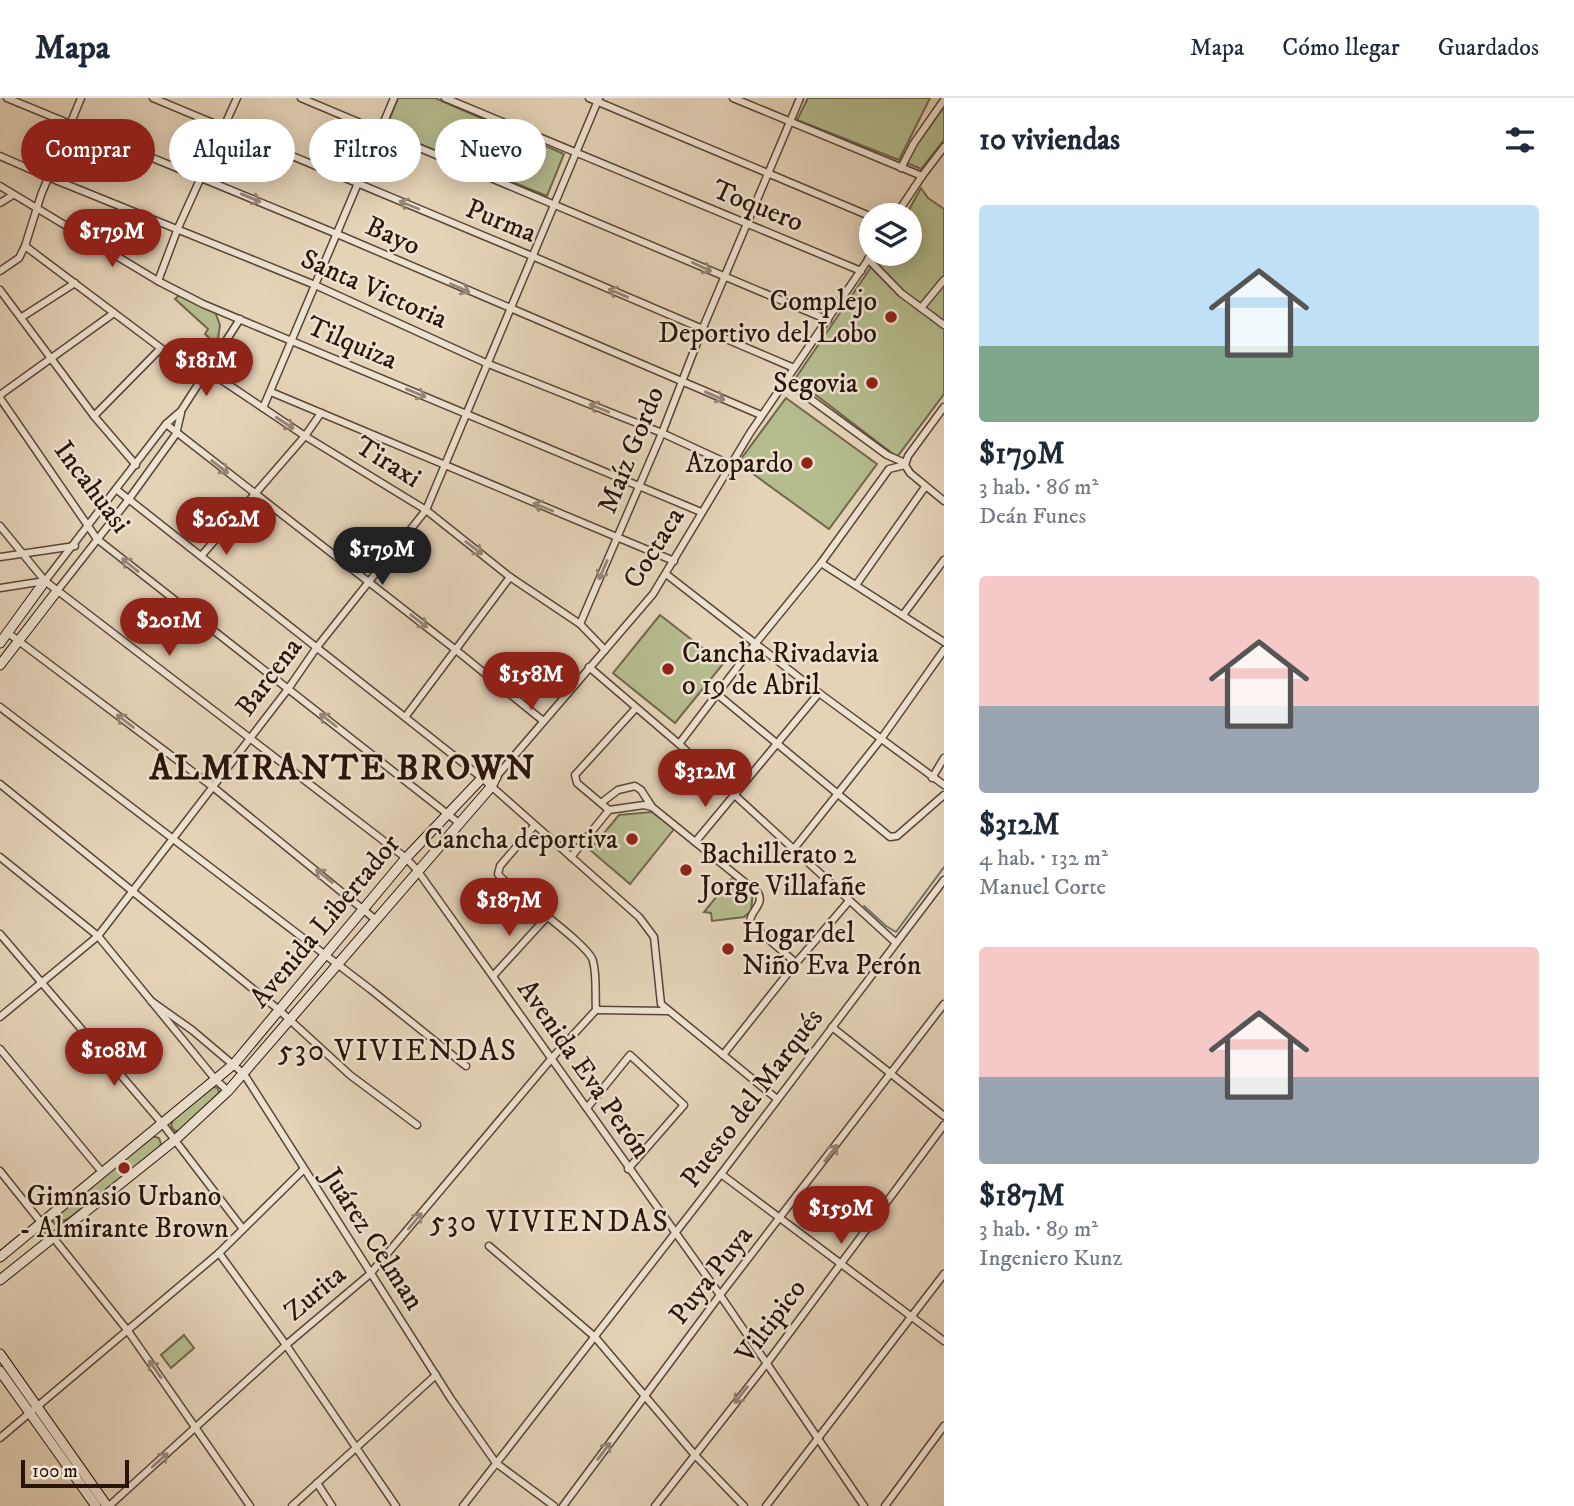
<!DOCTYPE html>
<html lang="es">
<meta charset="utf-8">
<style>
body{margin:0;font-family:"IM FELL DW Pica",serif;background:#f2f2f3;color:#1f2937;height:100vh;display:flex;flex-direction:column;font-size:26px;white-space:nowrap}
*{box-sizing:border-box;margin:0}
p{font-size:23px;color:#747a83}
.icon{flex:none;width:38px;height:38px;fill:none;stroke:currentColor;stroke-width:2;stroke-linecap:round;stroke-linejoin:round}
.map{position:relative;flex:1;overflow:hidden}
.panel{display:flex;flex-direction:column;background:#fff;width:630px}
.panel>*{flex:none}
.hud{position:absolute;left:21px;top:21px;width:665px;height:63px;display:flex;gap:14px}
.controls{position:absolute;left:859px;top:105px;display:grid;gap:14px}
.controls a{display:grid;place-items:center;width:63px;height:63px;border-radius:50%;background:#fff;box-shadow:0 4px 18px #0003;font-size:35px}
.scale{position:absolute;left:21px;bottom:18px;width:108px;box-sizing:border-box;padding-left:7px;border:4px solid #2a140a;border-top:0;font-size:19px;line-height:24px;white-space:nowrap;color:#2a140a;-webkit-text-stroke:5px #eee2d1;paint-order:stroke}
.price{position:absolute;translate:-50% -60px;padding:0 16px;border-radius:24px;background:#8f2418;color:#fff;font-size:23px;line-height:46px;filter:drop-shadow(0 2px 4px #0008)}
.price::after{content:'';position:absolute;left:50%;top:42px;width:21px;height:16px;margin-left:-10px;background:inherit;clip-path:polygon(0 0,100% 0,50% 100%)}
.price.current{background:#222;color:#fff}
ul{padding:0;list-style:none}
li{display:grid;align-content:center;gap:14px;height:371px;padding:0 35px}
li span{display:grid;place-items:center;height:217px;border-radius:7px;color:#555}
li>.icon{margin-inline-start:auto}
span .icon{width:126px;height:126px;fill:#fffc;stroke-width:1}
li b{font-size:30px}
h2{display:flex;justify-content:space-between;align-items:center;height:84px;padding:0 35px;font-size:30px}
.tag{padding:0 24px;border-radius:32px;background:#fff;box-shadow:0 4px 18px #0003;font-size:24px;line-height:63px}
.tag.current{background:#8f2418;color:#fff}
header{display:flex;align-items:center;gap:42px;box-sizing:border-box;height:98px;padding:0 35px;background:#fff;border-bottom:2px solid #e0e1e3}
header strong{font-size:33px}
nav{display:flex;gap:38px;margin-inline-start:auto;font-size:24px}
main{display:flex;flex:1;min-height:0}
.map>svg:first-child{display:block}
.green{fill:#b5bc8e;stroke:#70684c;stroke-width:2}
.lines{fill:none;stroke-linecap:round;stroke-linejoin:round}
.stream{stroke:#6b766c;stroke-width:2}
.street-casing{stroke:#594436;stroke-width:9}
.secondary-casing{stroke:#2a140a;stroke-width:11}
.street{stroke:#eee2d1;stroke-width:6}
.secondary{stroke:#eee2d1;stroke-width:9}
.oneway{stroke:#968577}
.poi-dot{fill:#8f2418;stroke:#eee2d1;stroke-width:2.5}
.labels{text-anchor:middle;dominant-baseline:central;stroke-width:5;stroke-linejoin:round;paint-order:stroke}
.street-label{font-size:28px;fill:#2a140a;stroke:#eee2d1}
.poi-label{font-size:28px;fill:#2a140a;stroke:#eee2d1;text-anchor:end}
.neighbourhood-label{font-size:30px;letter-spacing:2px;fill:#2a140a;stroke:#eee2d1}
.district-label{font-size:35px;font-weight:bold;letter-spacing:2px;fill:#2a140a;stroke:#eee2d1}
</style>
<header>
<strong>Mapa</strong>
<nav><a>Mapa</a><a>Cómo llegar</a><a>Guardados</a></nav>
</header>
<main>
<div class="map">
<svg width="944" height="1408" viewBox="0 0 944 1408">
<rect width="100%" height="100%" fill="#e5d3b8"/>
<filter id="stains"><feTurbulence type="fractalNoise" baseFrequency=".00286" numOctaves="4"/><feColorMatrix values="0 0 0 0 .2 0 0 0 0 .09 0 0 0 0 .02 0 0 0 .5 -.17"/></filter>
<radialGradient id="worn" r=".72"><stop offset=".6" stop-color="#630" stop-opacity="0"/><stop offset="1" stop-color="#630" stop-opacity=".3"/></radialGradient>
<g class="green">
<path d="M398,0h37l129,56 -17,42 -162,-66z"/>
<path d="M808,0h122l-31,62 -102,-40z"/>
<path d="M944,9v33l-23,29 -14,-6 8,-16z"/>
<path d="M921,90l7,10 16,11v185l-47,63 -102,-78 85,-125h30v-39h-4z"/>
<path d="M181,196l34,18 5,13 -3,20 -12,-11 3,-5 -33,-30z"/>
<path d="M786,300l91,66 -48,65 -91,-66z"/>
<path d="M660,517l63,49 -48,59 -62,-50z"/>
<path d="M652,714l22,17 -44,55 -40,-34 29,-35z"/>
<path d="M736,779l17,15 -2,19 -7,6 -32,4 -1,-8 -7,-1 26,-32z"/>
<path d="M213,989l5,1 1,5 -39,38h-5l-4,-5 2,-7z"/>
<path d="M152,1038l7,2 2,6 -2,4 -91,71 -13,5 -2,-2 -1,-2z"/>
<path d="M184,1237l10,13 -23,20 -10,-13z"/>
</g>
<g class="lines">
<path class="stream" d="M864,808l22,20 10,6 48,-65"/>
<defs>
<g id="street">
<path d="M7,0l330,136 424,181"/>
<path d="M153,0l379,158 262,112"/>
<path d="M301,0l527,222"/>
<path d="M445,0l416,173"/>
<path d="M589,0l283,119"/>
<path d="M733,0l189,78"/>
<path d="M0,58l48,21 267,108 171,78 176,70 67,31"/>
<path d="M901,70l13,-25 30,-43"/>
<path d="M0,88l158,95 45,23 498,208"/>
<path d="M0,105l13,-8"/>
<path d="M896,117l26,-39 22,-29"/>
<path d="M25,148l177,133"/>
<path d="M868,161l33,34 43,32"/>
<path d="M0,173l19,-13 6,-12 16,-51 40,-97"/>
<path d="M158,183l20,-53 59,-130"/>
<path d="M0,192l94,126 42,49"/>
<path d="M921,210l23,-28"/>
<path d="M22,219l53,-34"/>
<path d="M208,273l97,65 121,74 84,67 70,47 25,26"/>
<path d="M786,283l101,74 16,7 7,11 34,28"/>
<path d="M271,294l403,169"/>
<path d="M0,297l114,-82"/>
<path d="M0,300l97,141 362,284"/>
<path d="M263,310l131,-310"/>
<path d="M94,318l66,-67"/>
<path d="M166,326l290,226 86,70"/>
<path d="M117,392l365,288 157,139 15,20 7,67 116,95"/>
<path d="M0,428l45,55 361,277 11,12 303,425 144,211"/>
<path d="M202,457l103,-119 16,-23"/>
<path d="M0,459l75,-11"/>
<path d="M821,465l123,79"/>
<path d="M666,476l153,119 125,92"/>
<path d="M45,483l121,-157 15,-13 59,-92"/>
<path d="M856,487l69,-98"/>
<path d="M0,490l45,-7"/>
<path d="M57,493l72,-92 47,-65 5,-21"/>
<path d="M903,517l41,-55"/>
<path d="M580,526l82,-191 40,-103 98,-232"/>
<path d="M8,535l205,154 163,133"/>
<path d="M589,569l90,77 217,199"/>
<path d="M717,596l173,143 7,-1 47,-41"/>
<path d="M0,609l370,282 96,77"/>
<path d="M636,610l-61,67 2,8 32,27 35,-5 8,2 106,86c7,12 -9,18 -8,30l46,40"/>
<path d="M406,618l104,-139"/>
<path d="M679,646l76,-100 66,-81 68,-94 16,-4 3,-9 36,-49"/>
<path d="M496,679l157,-183 97,-161 122,-179"/>
<path d="M932,680l12,-20"/>
<path d="M0,686l279,226 71,65 67,50"/>
<path d="M601,705l17,-13 17,-4 6,4 11,17"/>
<path d="M534,728l-34,40 -2,8c17,21 91,70 95,87 4,15 2,34 3,49"/>
<path d="M696,743l123,-148"/>
<path d="M793,752l88,-111 63,-89"/>
<path d="M0,759l98,79 117,143 13,12"/>
<path d="M571,759l38,-47"/>
<path d="M0,836l161,188 82,107"/>
<path d="M493,878l53,-58"/>
<path d="M151,903l41,29 52,44 207,325 45,64 58,43"/>
<path d="M596,912l71,1"/>
<path d="M0,919l98,-81 190,-247 29,-42 109,-137 173,-412"/>
<path d="M832,929l112,89"/>
<path d="M0,951l102,123"/>
<path d="M723,957l73,-92 53,-62"/>
<path d="M587,1010l43,-53 54,50 -56,64"/>
<path d="M0,1073l128,160 122,175"/>
<path d="M721,1076l223,167"/>
<path d="M489,1148l106,91 99,117 50,52"/>
<path d="M219,1155l67,92 110,161"/>
<path d="M0,1340l219,-185 84,-83"/>
<path d="M317,1385l15,23"/>
<path d="M109,1408l177,-161 84,-71 182,-216 44,-48"/>
<path d="M292,1408l144,-131"/>
<path d="M463,1408l258,-332 223,-294"/>
<path d="M563,1408l157,-211 224,-291"/>
<path d="M655,1408l112,-143 177,-238"/>
<path d="M766,1408l178,-232"/>
<path d="M885,1408l59,-80"/>
</g>
<g id="secondary">
<path d="M0,545l45,-62"/>
<path d="M0,567l57,-74"/>
<path d="M0,1159l234,-193 172,-206 76,-80 14,-1"/>
<path d="M0,1182l175,-140 53,-49 263,-304 5,-10"/>
<path d="M0,1256l107,152"/>
<path d="M0,1273l96,135"/>
</g>
</defs>
<use href="#street" class="street-casing"/>
<use href="#secondary" class="secondary-casing"/>
<use href="#street" class="street"/>
<use href="#secondary" class="secondary"/>
</g>
<defs><path id="oneway-shaft" d="M-6 0H5M1.5-3L5.5 0L1.5 3" fill="none" stroke-width="1.6" stroke-linecap="round" stroke-linejoin="round" transform="scale(1.75)"/></defs>
<g class="oneway">
<use href="#oneway-shaft" transform="translate(251 100) rotate(23)"/>
<use href="#oneway-shaft" transform="translate(409 107) rotate(-158)"/>
<use href="#oneway-shaft" transform="translate(702 169) rotate(25)"/>
<use href="#oneway-shaft" transform="translate(460 190) rotate(24)"/>
<use href="#oneway-shaft" transform="translate(618 195) rotate(-157)"/>
<use href="#oneway-shaft" transform="translate(416 295) rotate(23)"/>
<use href="#oneway-shaft" transform="translate(715 298) rotate(23)"/>
<use href="#oneway-shaft" transform="translate(599 310) rotate(-158)"/>
<use href="#oneway-shaft" transform="translate(285 325) rotate(33)"/>
<use href="#oneway-shaft" transform="translate(220 369) rotate(38)"/>
<use href="#oneway-shaft" transform="translate(543 409) rotate(-158)"/>
<use href="#oneway-shaft" transform="translate(474 450) rotate(38)"/>
<use href="#oneway-shaft" transform="translate(130 467) rotate(-141)"/>
<use href="#oneway-shaft" transform="translate(603 472) rotate(114)"/>
<use href="#oneway-shaft" transform="translate(419 523) rotate(37)"/>
<use href="#oneway-shaft" transform="translate(328 622) rotate(-142)"/>
<use href="#oneway-shaft" transform="translate(125 623) rotate(-143)"/>
<use href="#oneway-shaft" transform="translate(324 778) rotate(-141)"/>
<use href="#oneway-shaft" transform="translate(831 1055) rotate(-53)"/>
<use href="#oneway-shaft" transform="translate(415 1123) rotate(-50)"/>
<use href="#oneway-shaft" transform="translate(155 1271) rotate(-125)"/>
<use href="#oneway-shaft" transform="translate(741 1297) rotate(128)"/>
<use href="#oneway-shaft" transform="translate(604 1353) rotate(-53)"/>
<use href="#oneway-shaft" transform="translate(160 1362) rotate(-42)"/>
</g>
<g class="poi-dot">
<circle cx="891" cy="219" r="7"/>
<circle cx="872" cy="285" r="7"/>
<circle cx="807" cy="365" r="7"/>
<circle cx="668" cy="571" r="7"/>
<circle cx="632" cy="741" r="7"/>
<circle cx="686" cy="772" r="7"/>
<circle cx="728" cy="851" r="7"/>
<circle cx="124" cy="1070" r="7"/>
</g>
<g class="labels">
<g class="street-label">
<text transform="translate(758 108) rotate(22)">Toquero</text>
<text transform="translate(501 123) rotate(22)">Purma</text>
<text transform="translate(393 138) rotate(24)">Bayo</text>
<text transform="translate(374 191) rotate(24)">Santa Victoria</text>
<text transform="translate(352 245) rotate(23)">Tilquiza</text>
<text transform="translate(631 352) rotate(-68)">Maíz Gordo</text>
<text transform="translate(388 364) rotate(32)">Tiraxi</text>
<text transform="translate(92 389) rotate(53)">Incahuasi</text>
<text transform="translate(654 450) rotate(-58)">Coctaca</text>
<text transform="translate(269 579) rotate(-53)">Barcena</text>
<text transform="translate(325 823) rotate(-50)">Avenida Libertador</text>
<text transform="translate(584 971) rotate(55)">Avenida Eva Perón</text>
<text transform="translate(752 1000) rotate(-53)">Puesto del Marqués</text>
<text transform="translate(373 1141) rotate(57)">Juárez Celman</text>
<text transform="translate(711 1177) rotate(-52)">Puya Puya</text>
<text transform="translate(315 1195) rotate(-40)">Zurita</text>
<text transform="translate(771 1223) rotate(-53)">Viltipico</text>
</g>
<g class="poi-label">
<text x="877" y="203">Complejo<tspan x="877" dy="32">Deportivo del Lobo</tspan></text>
<text x="858" y="285">Segovia</text>
<text x="793" y="365">Azopardo</text>
<text x="682" y="555" text-anchor="start">Cancha Rivadavia<tspan x="682" dy="32">o 19 de Abril</tspan></text>
<text x="618" y="741">Cancha deportiva</text>
<text x="700" y="756" text-anchor="start">Bachillerato 2<tspan x="700" dy="32">Jorge Villafañe</tspan></text>
<text x="742" y="835" text-anchor="start">Hogar del<tspan x="742" dy="32">Niño Eva Perón</tspan></text>
<text x="124" y="1098" text-anchor="middle">Gimnasio Urbano<tspan x="124" dy="32">- Almirante Brown</tspan></text>
</g>
<g class="neighbourhood-label">
<text x="398" y="953">530 VIVIENDAS</text>
<text x="550" y="1124">530 VIVIENDAS</text>
</g>
<g class="district-label">
<text x="343" y="671">ALMIRANTE BROWN</text>
</g>
</g>
<rect width="100%" height="100%" filter="url(#stains)"/>
<rect width="100%" height="100%" fill="url(#worn)"/>
</svg>
<div class="controls">
<a><svg class="icon" aria-label="layers" viewBox="0 0 24 24"><path d="M12 4l9 5-9 5-9-5zM3 14l9 5 9-5"/></svg></a>
</div>
<div class="scale">100 m</div>
<b class="price" style="left:112px;top:171px">$179M</b>
<b class="price" style="left:206px;top:300px">$181M</b>
<b class="price" style="left:226px;top:459px">$262M</b>
<b class="price current" style="left:382px;top:489px">$179M</b>
<b class="price" style="left:169px;top:560px">$201M</b>
<b class="price" style="left:531px;top:614px">$158M</b>
<b class="price" style="left:705px;top:711px">$312M</b>
<b class="price" style="left:509px;top:840px">$187M</b>
<b class="price" style="left:114px;top:990px">$108M</b>
<b class="price" style="left:841px;top:1148px">$159M</b>
<div class="hud">
<a class="tag current">Comprar</a>
<a class="tag">Alquilar</a>
<a class="tag">Filtros</a>
<a class="tag">Nuevo</a>
</div>
</div>
<section class="panel">
<h2>10 viviendas<svg class="icon" aria-label="filters" viewBox="0 0 24 24"><path d="M4 7h16M4 17h16"/><circle cx="9" cy="7" r="2"/><circle cx="15" cy="17" r="2"/></svg></h2>
<ul>
<li><span style="background:linear-gradient(#bfe0f5 65%,#7fa58c 0)"><svg class="icon" aria-label="home" viewBox="0 0 24 24"><path d="M3 11l9-7 9 7M6 9v11h12V9"/></svg></span><div><b>$179M</b><p>3 hab. · 86 m²</p><p>Deán Funes</p></div></li>
<li><span style="background:linear-gradient(#f6c9c9 60%,#9aa5b1 0)"><svg class="icon" aria-label="home" viewBox="0 0 24 24"><path d="M3 11l9-7 9 7M6 9v11h12V9"/></svg></span><div><b>$312M</b><p>4 hab. · 132 m²</p><p>Manuel Corte</p></div></li>
<li><span style="background:linear-gradient(#f6c9c9 60%,#9aa5b1 0)"><svg class="icon" aria-label="home" viewBox="0 0 24 24"><path d="M3 11l9-7 9 7M6 9v11h12V9"/></svg></span><div><b>$187M</b><p>3 hab. · 89 m²</p><p>Ingeniero Kunz</p></div></li>
</ul>
</section>
</main>
